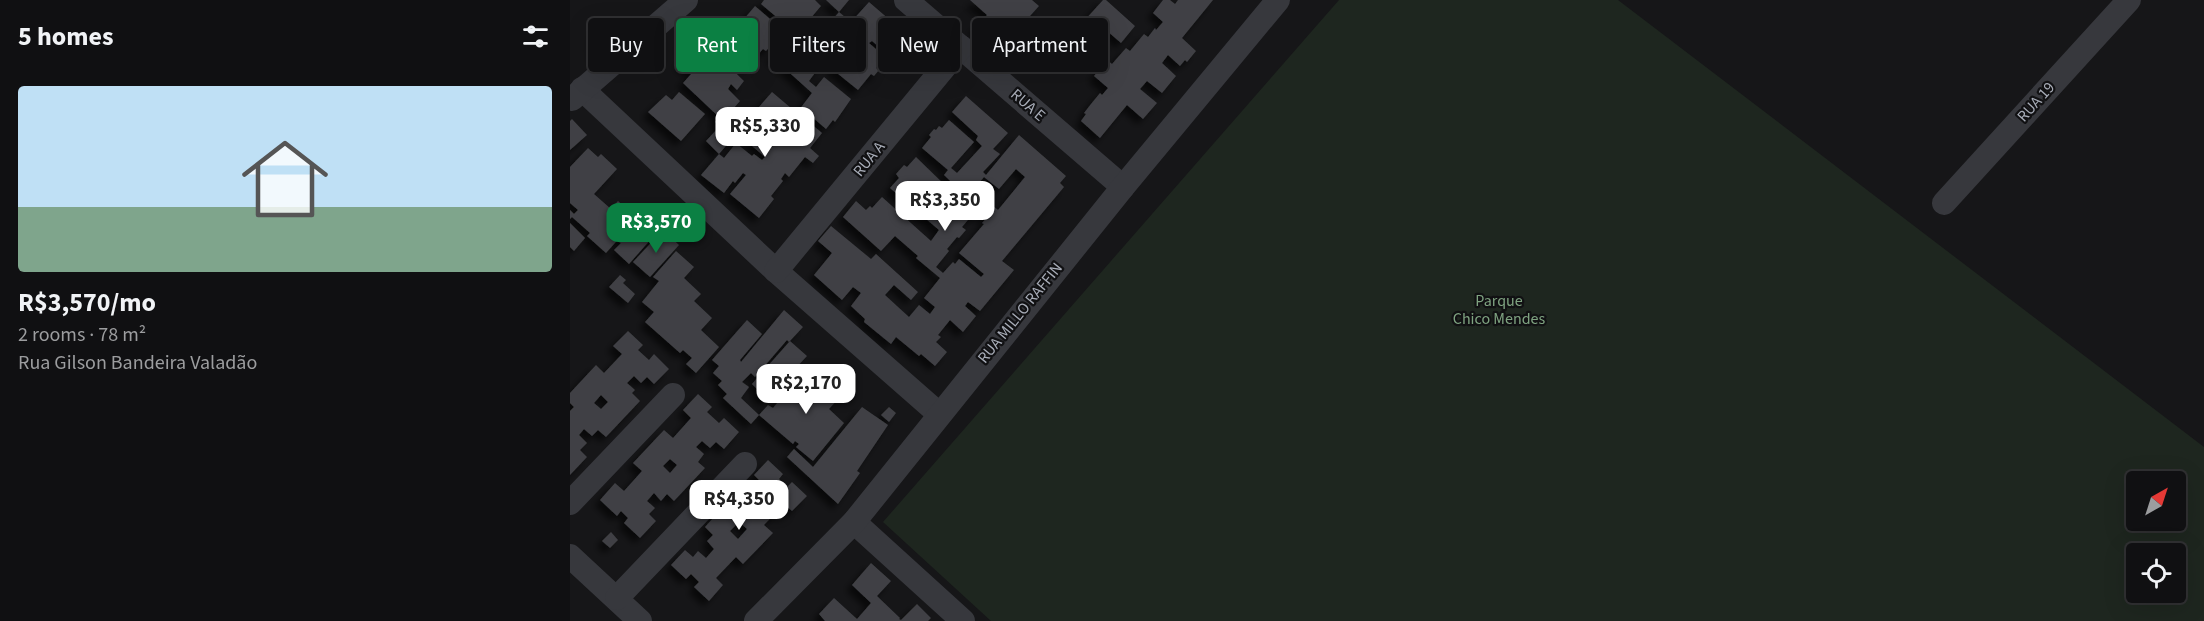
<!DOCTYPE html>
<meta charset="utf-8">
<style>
body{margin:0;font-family:"Source Sans 3",sans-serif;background:#1e1e20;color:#f1f3f6;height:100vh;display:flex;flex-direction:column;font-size:22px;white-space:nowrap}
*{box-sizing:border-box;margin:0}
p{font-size:20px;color:#9c9d9f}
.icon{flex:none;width:33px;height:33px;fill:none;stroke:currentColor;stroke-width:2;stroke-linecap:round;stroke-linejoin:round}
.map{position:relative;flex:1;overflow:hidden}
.panel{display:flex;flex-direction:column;background:#101012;width:570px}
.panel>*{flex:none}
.top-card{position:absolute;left:18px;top:18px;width:570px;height:54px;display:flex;gap:12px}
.needle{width:39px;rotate:39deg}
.fabs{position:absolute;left:1556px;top:471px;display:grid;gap:12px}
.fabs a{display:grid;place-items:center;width:60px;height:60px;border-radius:6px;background:#101012;box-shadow:0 6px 24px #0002,0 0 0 2px #303032;font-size:30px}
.price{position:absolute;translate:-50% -51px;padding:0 14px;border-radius:12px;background:#fff;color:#222;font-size:20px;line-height:39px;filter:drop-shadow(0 2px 3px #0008)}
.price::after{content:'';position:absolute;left:50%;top:36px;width:18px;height:14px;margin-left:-9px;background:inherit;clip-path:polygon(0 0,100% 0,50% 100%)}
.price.current{background:#0b8043;color:#fff}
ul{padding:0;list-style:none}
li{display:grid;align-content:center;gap:12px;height:318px;padding:0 18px}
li+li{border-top:2px solid #303032}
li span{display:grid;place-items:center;height:186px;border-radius:6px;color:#555}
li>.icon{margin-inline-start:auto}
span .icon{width:108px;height:108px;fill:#fffc;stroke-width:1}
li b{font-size:26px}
h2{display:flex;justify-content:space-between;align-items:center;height:72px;padding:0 18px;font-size:26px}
.pill{padding:0 21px;border-radius:6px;background:#101012;box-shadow:0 6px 24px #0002,0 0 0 2px #303032;font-size:21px;line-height:54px}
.pill.current{background:#0b8043;color:#fff}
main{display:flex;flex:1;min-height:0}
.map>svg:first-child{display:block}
.green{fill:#1e261f;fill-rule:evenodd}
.building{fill:#404145;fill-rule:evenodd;filter:url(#shadow)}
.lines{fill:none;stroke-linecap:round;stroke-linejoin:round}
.street{stroke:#37383d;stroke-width:24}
.labels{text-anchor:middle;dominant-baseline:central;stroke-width:4.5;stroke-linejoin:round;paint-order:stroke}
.street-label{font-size:16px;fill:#a8adb8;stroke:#111113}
.park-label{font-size:16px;fill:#7fa381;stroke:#111113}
</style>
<main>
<section class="panel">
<h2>5 homes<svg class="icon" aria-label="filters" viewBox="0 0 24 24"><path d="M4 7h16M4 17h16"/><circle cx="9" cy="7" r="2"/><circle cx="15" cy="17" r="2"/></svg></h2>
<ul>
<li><span style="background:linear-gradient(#bfe0f5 65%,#7fa58c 0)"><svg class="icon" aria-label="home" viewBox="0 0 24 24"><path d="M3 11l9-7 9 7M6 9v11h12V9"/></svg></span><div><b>R$3,570/mo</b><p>2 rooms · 78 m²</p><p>Rua Gilson Bandeira Valadão</p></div></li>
</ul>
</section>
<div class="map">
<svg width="1634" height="621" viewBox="0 0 1634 621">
<defs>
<filter id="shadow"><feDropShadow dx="-5.5" dy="5.5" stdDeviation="3" flood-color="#0009"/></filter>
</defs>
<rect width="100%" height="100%" fill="#161618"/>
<path class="green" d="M769,0h279l586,447v174h-1213l-108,-99zM1566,482h39v38h-39zM1566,554h39v38h-39z"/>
<g class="building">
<path d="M194,0h51l6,6 -11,13 13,12 16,-19 12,10 18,-20 43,37 -10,11 7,6 -8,10 -29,-25 -3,2 16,14 -9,11 3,2 -5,6 -3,-2 -13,16 -26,-21 9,-12 -9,-7 -23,31 7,6 8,-10 27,22 -16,23 -2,-2 -7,9 -15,-13 -2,3 -10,-9 13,-17 -40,-36 17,-21 17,15 5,-5 -50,-42zM284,25l8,7 -16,20 -9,-8z"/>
<path d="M256,0h23l-10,12z"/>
<path d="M400,0h62l7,6 -9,10 14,16 7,-8 9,9 -6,7 7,7 -16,18 -41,-33 -11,12 -19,-14 13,-15z"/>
<path d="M533,0h3l29,26 -14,17 -15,-13 -13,17 -18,-16z"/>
<path d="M593,0h7l5,4 3,-4h35l-31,38 14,13 -9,11 -2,-2 -5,6 -12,-11 -6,8 14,13 -14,17 -15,-12 -7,8 17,14 -14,16 -16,-14 -27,33 -19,-17 5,-7 -2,-1 7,-9 9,-11 2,2 6,-7 -14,-12 13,-16 5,4 14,-16 4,3 14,-17 4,3 7,-9 1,2 7,-8 -10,-9z"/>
<path d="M185,6l29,25 -18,20 -3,-2 -17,19 -27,-23 8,-9 1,2z"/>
<path d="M143,51l31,30 -7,9 -6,-6 -3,5 12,12 -13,15 4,3 -5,5 11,9 -18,21 -13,-13 14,-15 -5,-4 4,-5 -36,-34 9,-10 -12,-10 9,-10 12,11z"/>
<path d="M109,92l26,22 -24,27 -33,-29 18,-17 6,5z"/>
<path d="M202,92l19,16 -18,22 5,4 20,-21 24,20 -12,15 9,8 -6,7 -8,-6 -16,20 -4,-4 -4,6 2,2 -12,15 3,3 -15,19 -29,-24 16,-19 -3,-2 -8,10 -2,-2 -9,12 -23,-18 18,-21 5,4 12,-15 16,13 2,-2 8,6 3,-3 -13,-11 16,-20 -15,-12z"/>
<path d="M396,96l42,37 -15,16 7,5 -17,18 3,3 33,-40 47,41 -6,7 4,4 -62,74 12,9 -34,41 -12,-9 -3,4 11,10 -13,16 -13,-12 -12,15 3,2 -5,5 11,10 -12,14 -14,-12 -2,2 -23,-19 -5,7 -27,-22 1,-3 -14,-13 10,-13 -8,-6 -11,13 -28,-25 18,-22 -14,-12 13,-15 40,33 5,-5 42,38 -7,8 -17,-15 -9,10 24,22 10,-12 11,9 5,-7 -11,-9 16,-20 -24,-20 2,-2 -23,-20 -14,15 -38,-34 13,-16 10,9 4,-4 2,2 10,-11 49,44 8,-11 -49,-42 9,-10 -3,-4 8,-9 3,2 9,-10 37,36 -12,14 10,9 16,-19 -23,-22 4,-5 -26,-22 9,-11 -2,-2 5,-6 2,1 3,-4 3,2 7,-8 25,22 -23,26 6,5 25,-27 -6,-6 2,-4 -26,-24zM446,169l9,8 -27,33 -25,-20 11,-13 15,12zM409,207l10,8 -7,8 2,1 -25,29 25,21 -3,3 -22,-18 -4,5 -2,-2 -10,11 -7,-6 13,-16 -2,-2 10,-12 2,1 7,-8 -4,-3z"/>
<path d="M2,119l15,16 -17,15v-29z"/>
<path d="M18,148l10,9 3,-3 16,15 -23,25 17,15 7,-8 19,17 5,-6 9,8 14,-15 9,8 -45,51 -15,-14 7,-7 -2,-1 5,-6 -2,-1 -16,18 -19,-17 3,-3 -18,-16 -2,2v-9l4,4 4,-4 -8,-7v-36z"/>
<path d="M0,223l15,15 -11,13 -4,-4z"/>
<path d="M93,230l16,15 -29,32 -17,-15z"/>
<path d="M106,251l18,16 -10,11 17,16 -7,7 18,17 -11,12 18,17 -23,26 -10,-9 6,-6 -9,-8 -3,3 -35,-31 9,-10 -12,-10 17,-21 -6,-4z"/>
<path d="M50,275l6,5 -3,3 12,11 -7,9 -19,-16z"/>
<path d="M214,310l19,17 -14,15 -2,-2 -32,37 -4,-4 -9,9 7,5 -8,11 18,17 -8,9 -28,-26 4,-4 -9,-9 4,-4 -9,-8 6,-7 -7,-6 35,-40 15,14 -22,26 1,2z"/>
<path d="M58,331l15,14 -5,5 11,10 5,-6 15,15 -15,15 -7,-7 -6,6 -7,-7 -7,7 8,7 -3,3 8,8 -34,36 -8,-7 -6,6 -8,-7 -5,6 8,8 -7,7 7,7 -17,18v-64l4,-4 -4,-4v-10l26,-28 8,8 18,-19 -9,-8zM31,395l7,7 -7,7 -7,-6z"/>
<path d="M220,341l17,15 -42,45 -9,-7 3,-3 -7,-7z"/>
<path d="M231,367l5,5 2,-3 15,13 -2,2 17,15 -9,10 15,14 -31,38 -17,-14 3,-3 -4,-3 -2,3 -34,-29 9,-10 5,3 15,-18 16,13 5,-6 -19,-18z"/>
<path d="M128,394l14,13 -5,5 12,11 5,-5 15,14 -15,17 -8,-7 -6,6 -8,-7 -6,6 8,7 -6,8 7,6 -31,33 -7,-7 -6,7 -7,-8 -7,8 8,7 -6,6 7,7 -16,17 -16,-15 4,-5 -7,-7 -4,5 -17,-16 15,-17 9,8 18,-20 -9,-8 31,-33 9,8 18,-20 -8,-8zM100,459l7,6 -7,8 -7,-7z"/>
<path d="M292,407l26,18 -31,46 3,2 -22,31 -51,-47 7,-8 19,18z"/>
<path d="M319,407l7,6 -7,9 -8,-7z"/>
<path d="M198,460l15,14 -4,5 8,8 5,-5 15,14 -15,15 -8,-7 -20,21 9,8 -30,31 -7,-7 -20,21 7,7 -14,16 -15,-14 5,-5 -8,-8 -5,5 -15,-14 14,-15 8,7 5,-6 8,7 8,-9 -7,-8 6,-6 -8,-8 28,-31 8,8 6,-6 8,7 8,-9 -7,-7 6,-6 -8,-8zM169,522l8,7 -9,10 -8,-8z"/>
<path d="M41,532l7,8 -8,8 -8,-7z"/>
<path d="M301,563l20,18 -14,15 23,22 -1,1 2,1 16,-16 14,14 -3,3h-103l-6,-7 15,-16 23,21 14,-16 -19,-18z"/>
</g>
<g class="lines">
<g class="street">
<path d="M336,0l217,187"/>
<path d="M12,89l194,182 163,143"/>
<path d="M2,99l114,-99"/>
<path d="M1374,203l185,-203"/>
<path d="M206,271l185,-224"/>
<path d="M0,503l103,-108"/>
<path d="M284,522l109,99"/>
<path d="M0,556l70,65"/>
<path d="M47,598l128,-134"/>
<path d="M186,621l98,-99 269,-335 155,-187"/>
</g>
</g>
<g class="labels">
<g class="street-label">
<text transform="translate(1466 102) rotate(-48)">RUA 19</text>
<text transform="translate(458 105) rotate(41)">RUA E</text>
<text transform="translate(299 159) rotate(-51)">RUA A</text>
<text transform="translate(450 313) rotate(-51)">RUA MILLO RAFFIN</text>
</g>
<g class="park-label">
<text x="929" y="301">Parque<tspan x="929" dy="18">Chico Mendes</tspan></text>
</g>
</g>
</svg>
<div class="fabs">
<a><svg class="needle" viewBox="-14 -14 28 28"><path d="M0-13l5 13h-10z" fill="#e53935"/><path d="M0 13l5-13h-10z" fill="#9c9d9f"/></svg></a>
<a><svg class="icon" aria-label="locate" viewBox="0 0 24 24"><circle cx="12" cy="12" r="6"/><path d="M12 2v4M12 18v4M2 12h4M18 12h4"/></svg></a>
</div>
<b class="price" style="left:195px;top:158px">R$5,330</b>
<b class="price" style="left:375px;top:232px">R$3,350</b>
<b class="price current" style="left:86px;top:254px">R$3,570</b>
<b class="price" style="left:236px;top:415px">R$2,170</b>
<b class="price" style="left:169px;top:531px">R$4,350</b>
<div class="top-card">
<a class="pill">Buy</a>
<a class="pill current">Rent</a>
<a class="pill">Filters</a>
<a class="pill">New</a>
<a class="pill">Apartment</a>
</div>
</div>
</main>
